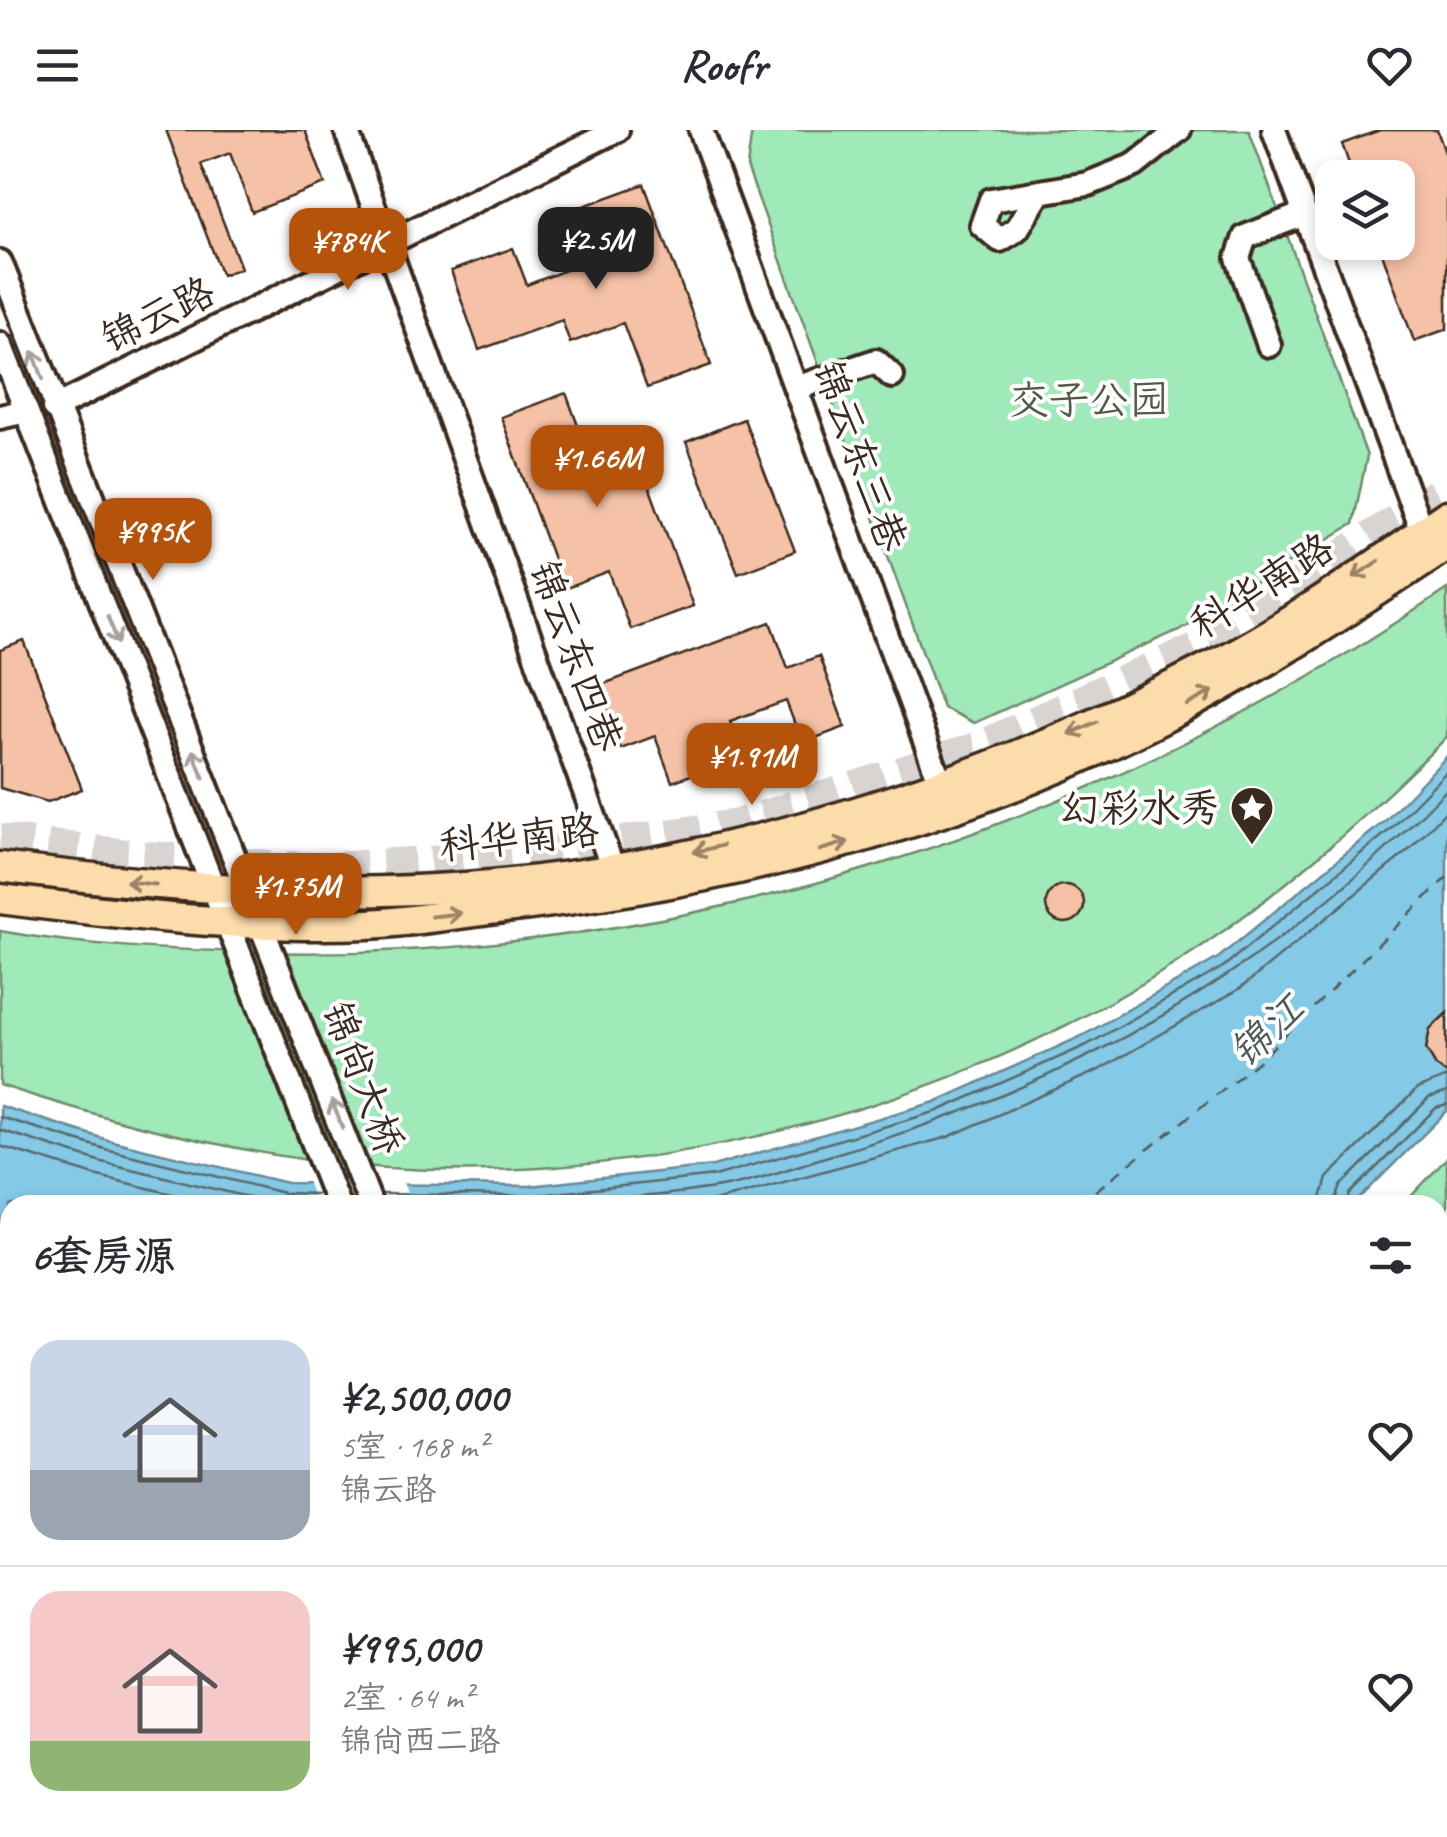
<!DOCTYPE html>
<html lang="zh">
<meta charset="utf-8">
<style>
body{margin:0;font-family:Caveat,"LXGW WenKai TC",sans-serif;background:#f2f2f3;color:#2b2b33;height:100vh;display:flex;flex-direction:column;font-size:38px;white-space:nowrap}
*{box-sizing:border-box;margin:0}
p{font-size:32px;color:#7c7c81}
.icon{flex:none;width:55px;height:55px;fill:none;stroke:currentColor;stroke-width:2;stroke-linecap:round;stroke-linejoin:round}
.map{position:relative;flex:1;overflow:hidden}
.drawer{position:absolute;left:0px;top:1065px;width:1448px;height:642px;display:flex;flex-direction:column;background:#fff;border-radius:30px 30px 0 0;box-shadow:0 5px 15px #0003}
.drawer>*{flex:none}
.fabs{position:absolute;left:1315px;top:30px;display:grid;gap:20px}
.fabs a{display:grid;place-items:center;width:100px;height:100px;border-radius:20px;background:#fff;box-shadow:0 5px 15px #0003;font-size:50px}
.price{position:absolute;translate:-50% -85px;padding:0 22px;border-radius:20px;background:#b45309;color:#fff;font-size:32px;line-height:65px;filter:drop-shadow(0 2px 5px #0008)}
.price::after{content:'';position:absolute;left:50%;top:60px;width:30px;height:22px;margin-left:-15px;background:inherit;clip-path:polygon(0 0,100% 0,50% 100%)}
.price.active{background:#222;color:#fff}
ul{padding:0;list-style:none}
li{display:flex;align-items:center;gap:30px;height:250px;padding:0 30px}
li+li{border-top:2px solid #e1e1e2}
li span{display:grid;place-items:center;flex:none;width:280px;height:200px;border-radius:30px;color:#555}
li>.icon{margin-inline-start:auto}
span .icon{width:120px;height:120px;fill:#fffc;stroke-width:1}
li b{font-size:42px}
h2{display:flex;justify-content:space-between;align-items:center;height:120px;padding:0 30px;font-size:42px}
header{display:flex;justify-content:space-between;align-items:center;height:130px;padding:0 30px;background:#fff;font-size:45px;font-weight:600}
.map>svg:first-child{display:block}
.green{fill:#a0e9b8;stroke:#6e8a6b;stroke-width:2.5}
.water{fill:#84c9e5;stroke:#678995;stroke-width:2.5}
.pier{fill:#fff}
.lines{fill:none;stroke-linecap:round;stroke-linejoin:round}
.shore{stroke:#586a6e;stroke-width:2.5}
.ferry{stroke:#515a5a;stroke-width:2.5;stroke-dasharray:12 10;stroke-linecap:butt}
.building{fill:#f6c2a7;stroke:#3b2a1e;stroke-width:2.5}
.major-tunnel{stroke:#d8d4d2;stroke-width:28;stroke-dasharray:28 14;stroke-linecap:butt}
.highway-tunnel{stroke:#d8d4d2;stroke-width:32;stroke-dasharray:32 16;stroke-linecap:butt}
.minor-casing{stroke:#3b2a1e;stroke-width:30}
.major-casing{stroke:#3b2a1e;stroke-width:35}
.minor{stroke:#fff;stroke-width:22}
.major{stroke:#fddcac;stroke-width:28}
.oneway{stroke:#a79f9a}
.oneway2{stroke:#9c8365}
.labels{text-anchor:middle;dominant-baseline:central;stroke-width:8;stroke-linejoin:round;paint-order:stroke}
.street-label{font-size:40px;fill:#3b2a1e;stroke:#fff}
.park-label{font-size:40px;fill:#545a44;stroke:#fff}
.poi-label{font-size:40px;fill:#3b2a1e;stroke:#fff;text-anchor:end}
.water-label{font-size:42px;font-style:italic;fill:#515a5a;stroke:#fff}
</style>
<header><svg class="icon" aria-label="menu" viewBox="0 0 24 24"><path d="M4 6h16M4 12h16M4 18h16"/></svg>Roofr<svg class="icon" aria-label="heart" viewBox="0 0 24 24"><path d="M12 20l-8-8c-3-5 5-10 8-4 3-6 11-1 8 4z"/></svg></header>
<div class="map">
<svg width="1447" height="1707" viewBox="0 0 1447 1707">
<rect width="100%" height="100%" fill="#fff"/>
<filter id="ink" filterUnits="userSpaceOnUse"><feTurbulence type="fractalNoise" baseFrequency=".01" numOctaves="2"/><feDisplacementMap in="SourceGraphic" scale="20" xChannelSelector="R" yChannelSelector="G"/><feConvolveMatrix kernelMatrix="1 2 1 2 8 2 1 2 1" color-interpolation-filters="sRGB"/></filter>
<g filter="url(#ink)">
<g class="green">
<path d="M752,0h497l118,326 -14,68 -174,106 -205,93 -31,-15 -196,-541z"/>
<path d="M1447,459v148c-85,84 -173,164 -274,228 -249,157 -572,235 -865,195 -105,-15 -208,-42 -308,-75v-154c82,15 168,19 252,21 427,12 844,-123 1195,-363z"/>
<path d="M1447,1028v148l-9,15v-116h-35z"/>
<path d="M1447,1244v454l-9,-25v-417z"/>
<path d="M625,1698h341l-14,9h-324z"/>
</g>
<path class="water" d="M1447,626v355l-94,94h-1343v519h-10v-618l108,34 179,43 242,3 184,-20 222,-64 147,-66 136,-78 167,-137z"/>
<path class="pier" d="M306,1048l96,2 10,25h-96z"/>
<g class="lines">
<g class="shore">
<path d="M0,987l105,32 179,44 35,1"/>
<path d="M0,1000l102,32 180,43"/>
<path d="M0,1016l98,30 120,29"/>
<path d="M382,1064l147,2 186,-20 223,-65 149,-66 136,-78 169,-139 55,-57"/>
<path d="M564,1075c50,-6 100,-9 150,-17 42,-6 84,-23 124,-35 240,-70 436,-183 609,-364"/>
<path d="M700,1075l248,-68 151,-67 142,-82 168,-138 38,-40"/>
<path d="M1319,1075l8,-27 90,-89 30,-12"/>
<path d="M1334,1075l7,-19 88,-88 18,-6"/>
<path d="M1347,1075l3,-11 86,-86 11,-3"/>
</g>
<g class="ferry">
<path d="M1078,1075l182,-145 187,-183"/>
<path d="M0,1371l10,-2"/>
</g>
</g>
<g class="building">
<path d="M166,0h139l20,54 -73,28 -22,-59 -29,11 40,104 -19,7z"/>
<path d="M1380,0h57l10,28v171l-33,12 -36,-99h20v-64h-44l-12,-34z"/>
<path d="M644,54l67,181 -64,23 -24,-65 -53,20 -8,-23 -83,30 -28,-79 62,-23 14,37 70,-27 -19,-50z"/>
<path d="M566,263l19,52 43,-16 65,177 -63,23 -21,-57 -45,17 -63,-172z"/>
<path d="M744,289l51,132 -57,22 -52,-131z"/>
<path d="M771,492l17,46 31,-12 26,71 -43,16 -16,-42 -56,20 13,35 -71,26 -17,-46 -34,13 -23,-63z"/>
<path d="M24,511l58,148 -34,13 -48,-14v-138z"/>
<circle cx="1065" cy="774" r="19"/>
<path d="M1447,883v61l-11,-8 -10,-17 4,-20z"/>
</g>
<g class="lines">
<path class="major-tunnel" d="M1438,1305l9,-8"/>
<path class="highway-tunnel" d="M0,710l146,17 169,12 209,-13 213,-31 240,-77 237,-108 233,-153"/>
<defs>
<g id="minor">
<path d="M346,0l267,739"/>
<path d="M701,0l245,668"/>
<path d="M1274,0l148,402"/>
<path d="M1039,63l-22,36 -17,11 -18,-15 9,-25 97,-16 47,-19 44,-35"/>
<path d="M0,132l371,943"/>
<path d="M0,214l338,861"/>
<path d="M1269,215l-31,-87 7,-21 59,-23"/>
<path d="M796,258l80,-27 16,15"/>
<path d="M54,278l563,-278"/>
<path d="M0,287l26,-6"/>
<path d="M1438,1233l9,-13"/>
<path d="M572,1698l3,9"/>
<path d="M606,1698l4,9"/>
<path d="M1116,1698l3,9"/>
<path d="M1430,1698l3,9"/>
<path d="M1033,1707l11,-9"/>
</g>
<g id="major">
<path d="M0,737c162,21 327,33 491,18 256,-24 510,-107 737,-228 75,-40 148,-94 219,-142"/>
<path d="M0,769c119,15 248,30 368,25 43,-2 86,-10 129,-15 227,-26 451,-81 655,-185 103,-52 199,-115 295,-179"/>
<path d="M988,1707l11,-9"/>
</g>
</defs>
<use href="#minor" class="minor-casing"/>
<use href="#major" class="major-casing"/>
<use href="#minor" class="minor"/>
<use href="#major" class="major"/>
</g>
<defs><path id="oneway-shaft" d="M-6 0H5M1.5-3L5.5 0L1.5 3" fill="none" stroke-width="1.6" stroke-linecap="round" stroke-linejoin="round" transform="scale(2.5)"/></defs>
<g class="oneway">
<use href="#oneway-shaft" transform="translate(38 235) rotate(-110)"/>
<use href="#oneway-shaft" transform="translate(113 500) rotate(68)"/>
<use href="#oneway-shaft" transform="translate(198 634) rotate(-112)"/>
<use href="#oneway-shaft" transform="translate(337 984) rotate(-111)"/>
</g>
<g class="oneway2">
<use href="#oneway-shaft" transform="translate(1366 439) rotate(147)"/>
<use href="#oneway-shaft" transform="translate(1200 568) rotate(-29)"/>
<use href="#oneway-shaft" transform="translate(1083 598) rotate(156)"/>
<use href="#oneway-shaft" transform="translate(834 716) rotate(-17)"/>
<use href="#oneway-shaft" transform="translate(708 719) rotate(166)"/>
<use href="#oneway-shaft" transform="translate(141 753) rotate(-174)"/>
<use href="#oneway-shaft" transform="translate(446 785) rotate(-6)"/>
</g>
</g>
<defs>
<symbol id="sight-pin" viewBox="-11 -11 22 30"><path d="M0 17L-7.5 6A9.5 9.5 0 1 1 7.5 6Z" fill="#3b2a1e" stroke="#fff"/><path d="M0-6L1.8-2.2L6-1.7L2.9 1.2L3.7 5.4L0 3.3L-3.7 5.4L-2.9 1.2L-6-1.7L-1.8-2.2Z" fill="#fff"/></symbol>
</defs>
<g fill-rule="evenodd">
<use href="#sight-pin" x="1227" y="653" width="50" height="68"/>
</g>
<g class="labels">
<g class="street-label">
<text transform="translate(158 185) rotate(-26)">锦云路</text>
<text transform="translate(860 326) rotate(70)">锦云东三巷</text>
<text transform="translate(1262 456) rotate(-32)">科华南路</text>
<text transform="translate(576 526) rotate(70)">锦云东四巷</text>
<text transform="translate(519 708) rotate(-6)">科华南路</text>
<text transform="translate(363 948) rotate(69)">锦尚大桥</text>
</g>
<g class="park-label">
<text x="1089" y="270">交子公园</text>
</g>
<g class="poi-label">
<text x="1220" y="678">幻彩水秀</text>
</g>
<g class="water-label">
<text transform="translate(1267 901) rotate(-43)">锦江</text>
</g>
</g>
</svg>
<div class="fabs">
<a><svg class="icon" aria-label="layers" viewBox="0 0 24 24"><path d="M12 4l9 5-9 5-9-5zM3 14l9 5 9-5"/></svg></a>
</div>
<b class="price active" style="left:596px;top:162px">¥2.5M</b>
<b class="price" style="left:348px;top:163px">¥784K</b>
<b class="price" style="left:597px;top:380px">¥1.66M</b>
<b class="price" style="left:153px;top:453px">¥995K</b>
<b class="price" style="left:752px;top:678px">¥1.91M</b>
<b class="price" style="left:296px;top:808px">¥1.75M</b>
<section class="drawer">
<h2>6套房源<svg class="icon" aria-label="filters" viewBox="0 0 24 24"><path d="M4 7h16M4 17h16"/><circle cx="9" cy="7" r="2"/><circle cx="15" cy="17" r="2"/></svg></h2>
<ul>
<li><span style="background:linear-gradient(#c9d6e8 65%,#9aa5b1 0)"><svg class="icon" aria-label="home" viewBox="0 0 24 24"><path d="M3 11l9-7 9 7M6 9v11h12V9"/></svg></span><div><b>¥2,500,000</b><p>5室 · 168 m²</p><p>锦云路</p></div><svg class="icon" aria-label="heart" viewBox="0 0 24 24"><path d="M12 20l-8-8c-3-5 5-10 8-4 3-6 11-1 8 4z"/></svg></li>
<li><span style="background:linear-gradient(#f6c9c9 75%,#8fb573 0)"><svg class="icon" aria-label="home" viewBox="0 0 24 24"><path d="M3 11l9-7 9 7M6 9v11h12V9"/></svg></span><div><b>¥995,000</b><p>2室 · 64 m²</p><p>锦尚西二路</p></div><svg class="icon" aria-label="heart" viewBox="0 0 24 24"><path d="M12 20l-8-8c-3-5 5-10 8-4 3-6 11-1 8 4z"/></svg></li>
</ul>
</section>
</div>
